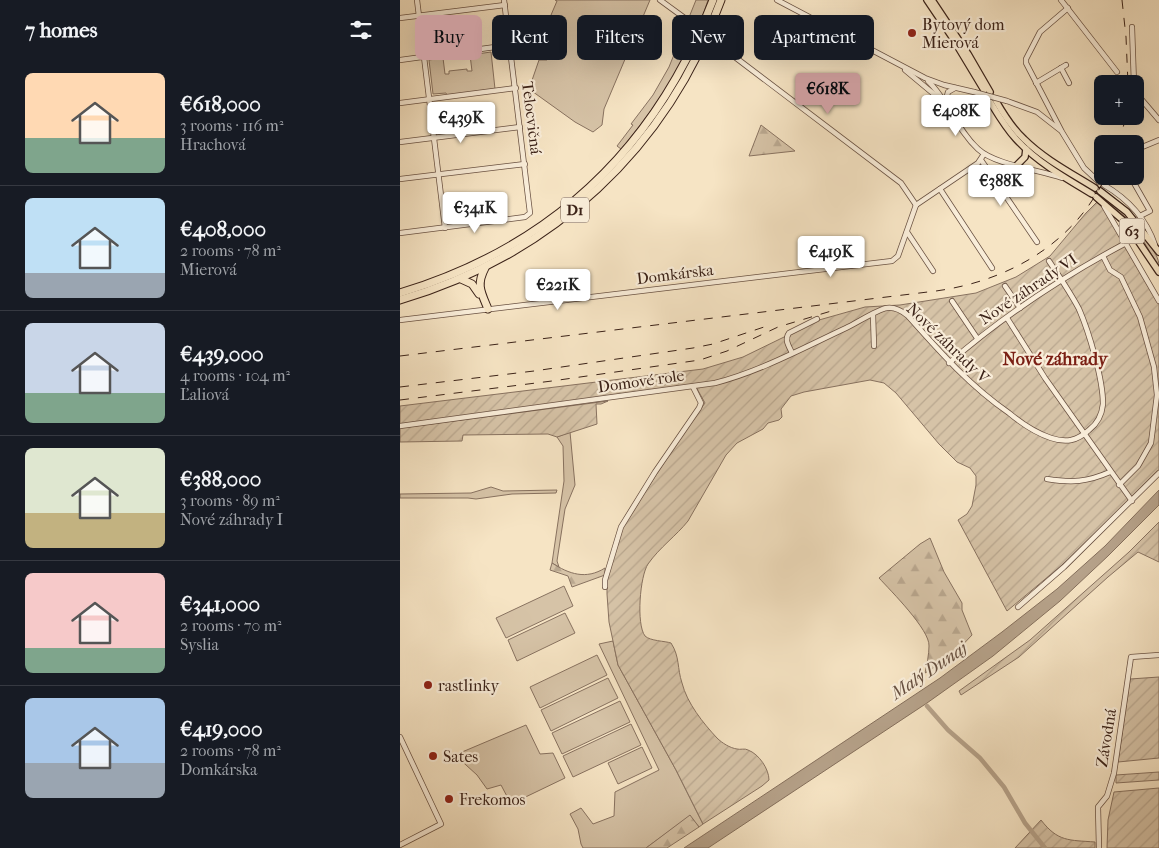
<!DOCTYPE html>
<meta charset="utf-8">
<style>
body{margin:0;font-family:"IM FELL French Canon",serif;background:#20242c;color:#f1f3f6;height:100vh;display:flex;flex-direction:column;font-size:19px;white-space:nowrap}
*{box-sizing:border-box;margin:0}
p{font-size:16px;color:#9ea1a6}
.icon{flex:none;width:28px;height:28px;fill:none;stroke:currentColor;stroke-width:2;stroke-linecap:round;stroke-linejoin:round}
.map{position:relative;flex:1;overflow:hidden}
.details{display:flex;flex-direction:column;background:#171b24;width:400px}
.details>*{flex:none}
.guide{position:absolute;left:15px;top:15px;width:475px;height:45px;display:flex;gap:10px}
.buttons{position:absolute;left:694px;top:75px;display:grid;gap:10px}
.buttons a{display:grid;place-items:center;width:50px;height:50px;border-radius:8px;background:#171b24;box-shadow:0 5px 20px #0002;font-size:25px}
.price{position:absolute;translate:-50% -42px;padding:0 11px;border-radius:5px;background:#fff;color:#222;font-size:16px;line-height:32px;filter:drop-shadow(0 1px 2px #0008)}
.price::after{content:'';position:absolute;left:50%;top:30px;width:15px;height:11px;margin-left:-8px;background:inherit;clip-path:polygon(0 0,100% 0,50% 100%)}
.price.on{background:#c59692;color:#111}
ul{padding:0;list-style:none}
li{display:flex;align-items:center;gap:15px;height:125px;padding:0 25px}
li+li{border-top:1px solid #363941}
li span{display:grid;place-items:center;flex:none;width:140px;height:100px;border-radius:8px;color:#555}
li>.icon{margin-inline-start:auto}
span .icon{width:60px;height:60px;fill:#fffc;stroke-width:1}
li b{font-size:21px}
h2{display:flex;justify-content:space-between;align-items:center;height:60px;padding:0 25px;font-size:21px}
.tag{padding:0 18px;border-radius:8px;background:#171b24;box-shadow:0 5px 20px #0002;font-size:18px;line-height:45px}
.tag.on{background:#c59692;color:#111}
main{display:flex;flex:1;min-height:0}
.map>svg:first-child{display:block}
.grass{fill:#d6c3a7;stroke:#887260}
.forest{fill:url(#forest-firs);stroke:#887260}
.garden{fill:url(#garden-furrows);stroke:#887260}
.water{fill:#b6a28a;stroke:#856f5c}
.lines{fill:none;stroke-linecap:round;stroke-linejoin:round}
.canal{stroke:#b6a28a;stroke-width:4.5}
.minor-casing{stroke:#6a5243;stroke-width:6}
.major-casing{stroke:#3b2218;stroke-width:8}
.highway-casing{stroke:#3b2218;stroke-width:9}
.minor{stroke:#f9edd9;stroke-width:4.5}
.major{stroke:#f6e4c4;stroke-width:5.5}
.highway{stroke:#f6e4c4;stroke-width:7}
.rail{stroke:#3b2218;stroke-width:1;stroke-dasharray:9 9;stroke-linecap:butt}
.minor-bridge-casing{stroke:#6a5243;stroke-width:6;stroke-linecap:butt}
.minor-bridge{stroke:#f9edd9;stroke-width:4.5}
.poi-dot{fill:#8f2418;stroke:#f9edd9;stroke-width:2}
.labels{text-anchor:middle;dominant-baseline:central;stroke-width:4.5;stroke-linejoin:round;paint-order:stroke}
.shield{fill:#f9edd9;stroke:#745f52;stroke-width:1}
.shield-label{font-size:15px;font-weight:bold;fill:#3b2218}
.poi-label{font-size:16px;fill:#3b2218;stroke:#f9edd9;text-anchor:start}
.street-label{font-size:16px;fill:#3b2218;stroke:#f9edd9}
.neighbourhood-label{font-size:18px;font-weight:bold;fill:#7a1f14;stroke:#f9edd9}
.water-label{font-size:18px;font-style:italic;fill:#664f40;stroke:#f9edd9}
</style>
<main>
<section class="details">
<h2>7 homes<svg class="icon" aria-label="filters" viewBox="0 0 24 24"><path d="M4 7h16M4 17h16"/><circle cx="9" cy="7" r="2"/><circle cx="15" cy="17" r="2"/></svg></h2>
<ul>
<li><span style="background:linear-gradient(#ffd9b3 65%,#7fa58c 0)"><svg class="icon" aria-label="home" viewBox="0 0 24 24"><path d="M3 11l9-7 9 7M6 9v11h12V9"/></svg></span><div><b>€618,000</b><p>3 rooms · 116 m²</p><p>Hrachová</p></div></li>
<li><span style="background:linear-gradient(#bfe0f5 75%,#9aa5b1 0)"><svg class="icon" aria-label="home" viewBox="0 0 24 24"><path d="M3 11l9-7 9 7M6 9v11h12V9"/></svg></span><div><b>€408,000</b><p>2 rooms · 78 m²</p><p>Mierová</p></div></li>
<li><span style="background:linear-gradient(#c9d6e8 70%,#7fa58c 0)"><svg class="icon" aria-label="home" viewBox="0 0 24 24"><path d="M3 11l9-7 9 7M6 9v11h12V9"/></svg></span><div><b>€439,000</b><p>4 rooms · 104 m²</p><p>Ľaliová</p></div></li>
<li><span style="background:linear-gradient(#dfe7d0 65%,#c2b280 0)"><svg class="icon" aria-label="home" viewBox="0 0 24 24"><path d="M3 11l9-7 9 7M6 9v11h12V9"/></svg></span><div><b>€388,000</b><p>3 rooms · 89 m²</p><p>Nové záhrady I</p></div></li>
<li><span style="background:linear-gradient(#f6c9c9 75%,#7fa58c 0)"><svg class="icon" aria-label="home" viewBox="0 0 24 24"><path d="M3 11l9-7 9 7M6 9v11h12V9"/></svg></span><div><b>€341,000</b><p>2 rooms · 70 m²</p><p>Syslia</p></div></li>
<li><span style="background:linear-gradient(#a9c7e8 65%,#9aa5b1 0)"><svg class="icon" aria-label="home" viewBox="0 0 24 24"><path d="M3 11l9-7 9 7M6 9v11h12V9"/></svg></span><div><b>€419,000</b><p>2 rooms · 78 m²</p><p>Domkárska</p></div></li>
</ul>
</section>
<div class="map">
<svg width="759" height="848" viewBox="0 0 759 848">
<defs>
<pattern id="forest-firs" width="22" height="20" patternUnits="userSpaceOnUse" patternTransform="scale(1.25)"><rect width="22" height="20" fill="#d6c3a7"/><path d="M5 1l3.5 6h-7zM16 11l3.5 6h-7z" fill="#b9a78f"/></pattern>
<pattern id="garden-furrows" width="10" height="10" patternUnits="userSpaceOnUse" patternTransform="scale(1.25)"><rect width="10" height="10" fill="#d6c3a7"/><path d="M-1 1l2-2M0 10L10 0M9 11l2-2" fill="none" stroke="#b9a78f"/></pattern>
</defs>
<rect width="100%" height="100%" fill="#f6e4c4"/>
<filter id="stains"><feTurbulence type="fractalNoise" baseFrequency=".004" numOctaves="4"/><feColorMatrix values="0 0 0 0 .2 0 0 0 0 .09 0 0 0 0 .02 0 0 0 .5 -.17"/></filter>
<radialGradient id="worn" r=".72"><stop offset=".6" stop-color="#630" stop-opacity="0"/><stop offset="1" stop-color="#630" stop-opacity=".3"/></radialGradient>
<g class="grass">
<path d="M155,0h95l-46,109 -2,16 -9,7 -18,-10 -46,-33 10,-29h8l17,-39 -13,-6 6,-14z"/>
<path d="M296,0h12c-17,55 -50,105 -87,149l-4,-3 16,-21 -2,-1 22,-29 16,-28z"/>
<path d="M91,52l4,37 -48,6 -1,-2 -13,1 -4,-34 14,-2 2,16h4v-3l18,-2v2h5l-2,-16z"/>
<path d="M628,146c43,28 92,53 121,98 5,8 10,13 10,23l-21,-35 -14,-16 -19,-16 -53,-33 -25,-20z"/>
<path d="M170,432l5,53 -10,24 -8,52 2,6 -7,-4 12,-82 -1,-35 -6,-9z"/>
<path d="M91,487l12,4 54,-1 -1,3 -44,1 -36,5 -8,-1h-68v-4l71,-1z"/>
<path d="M164,586l9,20 -67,32 -10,-20z"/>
<path d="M165,613l10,20 -58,28 -9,-21z"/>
<path d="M213,641l5,24 58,105 27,54 -4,3 -9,-11 -44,32h-63l-2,-4 -3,-15 -8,-15 11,-6 12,16 21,-8 1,-24 44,-22 -60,-126z"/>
<path d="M197,655l10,20 -67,33 -10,-21z"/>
<path d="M208,678l10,20 -67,33 -10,-21z"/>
<path d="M220,701l10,21 -68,32 -10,-21z"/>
<path d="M231,724l10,21 -68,32 -10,-21z"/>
<path d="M126,725l14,29 13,-1 12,25 -54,26 -10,-19 -14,4 -10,-14 -22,-20z"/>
<path d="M242,747l10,21 -34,16 -10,-21z"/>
</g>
<g class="forest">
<path d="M361,125l34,26 -46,5z"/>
<path d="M530,538l14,34 18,31v7l10,25 -20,21 -27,17c2,-9 4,-19 4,-27 1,-16 -38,-55 -50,-68l41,-34z"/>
<path d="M152,563c17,11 34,17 53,5v7l-33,12 -4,-11 -18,-6z"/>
<path d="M290,815l9,12 -32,21h-21z"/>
</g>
<g class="garden">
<path d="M697,202l9,9 53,92v167l-91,90 -61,51 -49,-91 9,-6 5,-8 4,-21v-9l-6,-8 -13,-6 -18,-18 -43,-51 -12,-10 -14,-3 -66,12 -13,4 -10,13 1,8 -3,3 -11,3 -5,6 -26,14 -11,12 -38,66c-12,15 -28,26 -40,43 -8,12 -12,60 -3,72 5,5 20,5 26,7 9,14 6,25 11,40 5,20 21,40 35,55 5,5 13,10 20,11 3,1 8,-1 11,1 11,4 21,19 21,30l-7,6 -59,38 -27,-54 -58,-105 -9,-43 -2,-28v-16l15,-50 54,-84 29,-41 -10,-18 -295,39v-18l303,-37 40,-12 76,-37 46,-13 35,-2 76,-12 40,-16 34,-21 36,-43z"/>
<path d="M208,401l-7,3h-5l1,20 -40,13 -9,-3 -85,1 -1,6 -62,1v-14z"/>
<path d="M759,522v40l-21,-10 -30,25 -89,80 -58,38 -2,-4 71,-51 99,-88z"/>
<path d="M759,677v81l-41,4 12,-83z"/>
<path d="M759,772v8l-43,3v-8z"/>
<path d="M759,788v60h-52l1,-28 6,-28z"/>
<path d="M641,820c17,22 28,20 54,22v6h-80z"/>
</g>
<path class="water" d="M759,490v15l-51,51 -48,45 -67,55 -66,47 -219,145h-24l256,-170 62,-46 55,-43 48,-43z"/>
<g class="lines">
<path class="canal" d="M527,706l21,24 32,28 24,29 21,36 20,25"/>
<defs>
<g id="minor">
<path d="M17,0l28,228"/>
<path d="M260,0l26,19"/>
<path d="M377,0l148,78 19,7 30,7"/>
<path d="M661,0l56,72"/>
<path d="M668,8l-28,24 -14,27v4l36,69 22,36 15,14"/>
<path d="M0,18l105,-13"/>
<path d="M732,27l2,57"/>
<path d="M319,45l182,138 15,22"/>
<path d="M0,60l110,-15"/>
<path d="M661,68l8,15"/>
<path d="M505,70l36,30"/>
<path d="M528,81c20,19 29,49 50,68 17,16 62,21 84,29"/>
<path d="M636,83l30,-18"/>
<path d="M735,89l1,4 23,27"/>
<path d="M607,101l30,11 23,18"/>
<path d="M0,103l116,-15"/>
<path d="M545,103l3,-11 7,-4"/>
<path d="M0,142l120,-15"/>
<path d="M735,150l24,-10"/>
<path d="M581,160l56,82"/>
<path d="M730,176l20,35 -10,5"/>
<path d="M0,179l125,-15"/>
<path d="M704,185c24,14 42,33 51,60"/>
<path d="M540,189l52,79"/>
<path d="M516,205l62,-42 6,-9"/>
<path d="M704,206l55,95"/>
<path d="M507,232l26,39"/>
<path d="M0,233l125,-16 5,-4 -26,-213"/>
<path d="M703,256l7,14 11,7 19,40 14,50 3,28 -6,48 -13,23 -19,19"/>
<path d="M605,286l15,22"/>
<path d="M552,301l25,37"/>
<path d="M473,315l1,31"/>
<path d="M607,318l38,60 87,123"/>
<path d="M0,320l492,-59 6,-5 18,-51"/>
<path d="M392,353c-3,-7 -8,-13 -3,-20l28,-14"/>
<path d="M549,363c54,-47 115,-87 177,-120"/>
<path d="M0,426l315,-43c46,-12 88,-35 131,-55 9,-4 32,-19 41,-20 8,-1 15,3 21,8 32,36 61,69 101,97 12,10 27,20 42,25 15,5 26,3 38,-8 8,-6 13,-16 14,-26 0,-25 -14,-72 -24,-95 -9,-17 -20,-33 -30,-48"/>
<path d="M647,479c25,4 40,3 63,-7"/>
<path d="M205,587v-7l16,-53 34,-55 44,-64 2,-5 -8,-16"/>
<path d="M618,607l46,-40 95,-94"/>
<path d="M0,737l41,87 -41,21"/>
<path d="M699,848l-1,-41 9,-11 7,-23 17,-116 28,-2"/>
</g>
<g id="major">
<path d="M527,0l25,37 32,53"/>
<path d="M532,0l36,54 22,38"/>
<path d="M589,100c8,13 16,27 27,39 21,23 49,39 76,55"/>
<path d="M596,101c8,14 16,27 28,38 20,20 47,34 71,49"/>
<path d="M617,165l8,-8 1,-8"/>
<path d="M700,191l27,21 32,40"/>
<path d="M696,197l30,26 33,49"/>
</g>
<g id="highway">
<path d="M85,268c-9,17 -4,24 3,41"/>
<path d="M61,279l11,5 7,10"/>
<path d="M0,293c152,-46 256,-145 313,-293"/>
<path d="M0,300c152,-45 267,-151 321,-300"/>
</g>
</defs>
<use href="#minor" class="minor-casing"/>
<use href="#major" class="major-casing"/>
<use href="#highway" class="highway-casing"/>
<use href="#minor" class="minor"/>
<use href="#major" class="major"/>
<use href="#highway" class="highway"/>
<g class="rail">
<path d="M722,0l4,37 2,47"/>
<path d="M719,144l7,-28"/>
<path d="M0,356l536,-65c72,-10 138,-47 170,-115"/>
<path d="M0,387l134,-16 159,-23 20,-4 51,-17"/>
<path d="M0,400l152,-19 148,-21 27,-9 51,-24 60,-18"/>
</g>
<defs>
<path id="minor-bridge" d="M574,92l33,9"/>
</defs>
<use href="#minor-bridge" class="minor-bridge-casing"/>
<use href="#minor-bridge" class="minor-bridge"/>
</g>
<g class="poi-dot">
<circle cx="512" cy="33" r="5"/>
<circle cx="28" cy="685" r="5"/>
<circle cx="33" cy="756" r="5"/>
<circle cx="49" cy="799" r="5"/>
</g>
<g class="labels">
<g class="shield">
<rect x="161" y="197.5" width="28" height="25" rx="4"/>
<rect x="719.5" y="218.5" width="25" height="25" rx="4"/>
</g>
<g class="shield-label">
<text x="175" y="210">D1</text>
<text x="732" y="231">63</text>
</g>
<g class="poi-label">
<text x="522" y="24">Bytový dom<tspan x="522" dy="18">Mierová</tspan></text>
<text x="38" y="685">rastlinky</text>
<text x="43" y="756">Sates</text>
<text x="59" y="799">Frekomos</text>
</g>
<g class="street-label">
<text transform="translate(132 118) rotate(83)">Telocvičná</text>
<text transform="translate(275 274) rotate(-7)">Domkárska</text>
<text transform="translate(628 289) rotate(-34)">Nové záhrady VI</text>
<text transform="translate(548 343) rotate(44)">Nové záhrady V</text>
<text transform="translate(241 381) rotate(-8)">Domové role</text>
<text transform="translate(706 738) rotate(-81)">Závodná</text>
</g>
<g class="neighbourhood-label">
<text x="655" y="359">Nové záhrady</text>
</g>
<g class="water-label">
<text transform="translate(529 671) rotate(-34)">Malý Dunaj</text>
</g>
</g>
<rect width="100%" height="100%" filter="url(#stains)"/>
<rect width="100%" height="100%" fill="url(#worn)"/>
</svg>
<div class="buttons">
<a>+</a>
<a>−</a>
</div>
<b class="price on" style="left:428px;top:115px">€618K</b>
<b class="price" style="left:556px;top:137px">€408K</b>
<b class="price" style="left:61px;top:144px">€439K</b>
<b class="price" style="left:601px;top:207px">€388K</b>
<b class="price" style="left:75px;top:234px">€341K</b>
<b class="price" style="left:431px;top:278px">€419K</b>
<b class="price" style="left:158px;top:311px">€221K</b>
<div class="guide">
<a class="tag on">Buy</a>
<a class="tag">Rent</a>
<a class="tag">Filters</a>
<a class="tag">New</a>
<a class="tag">Apartment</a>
</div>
</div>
</main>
